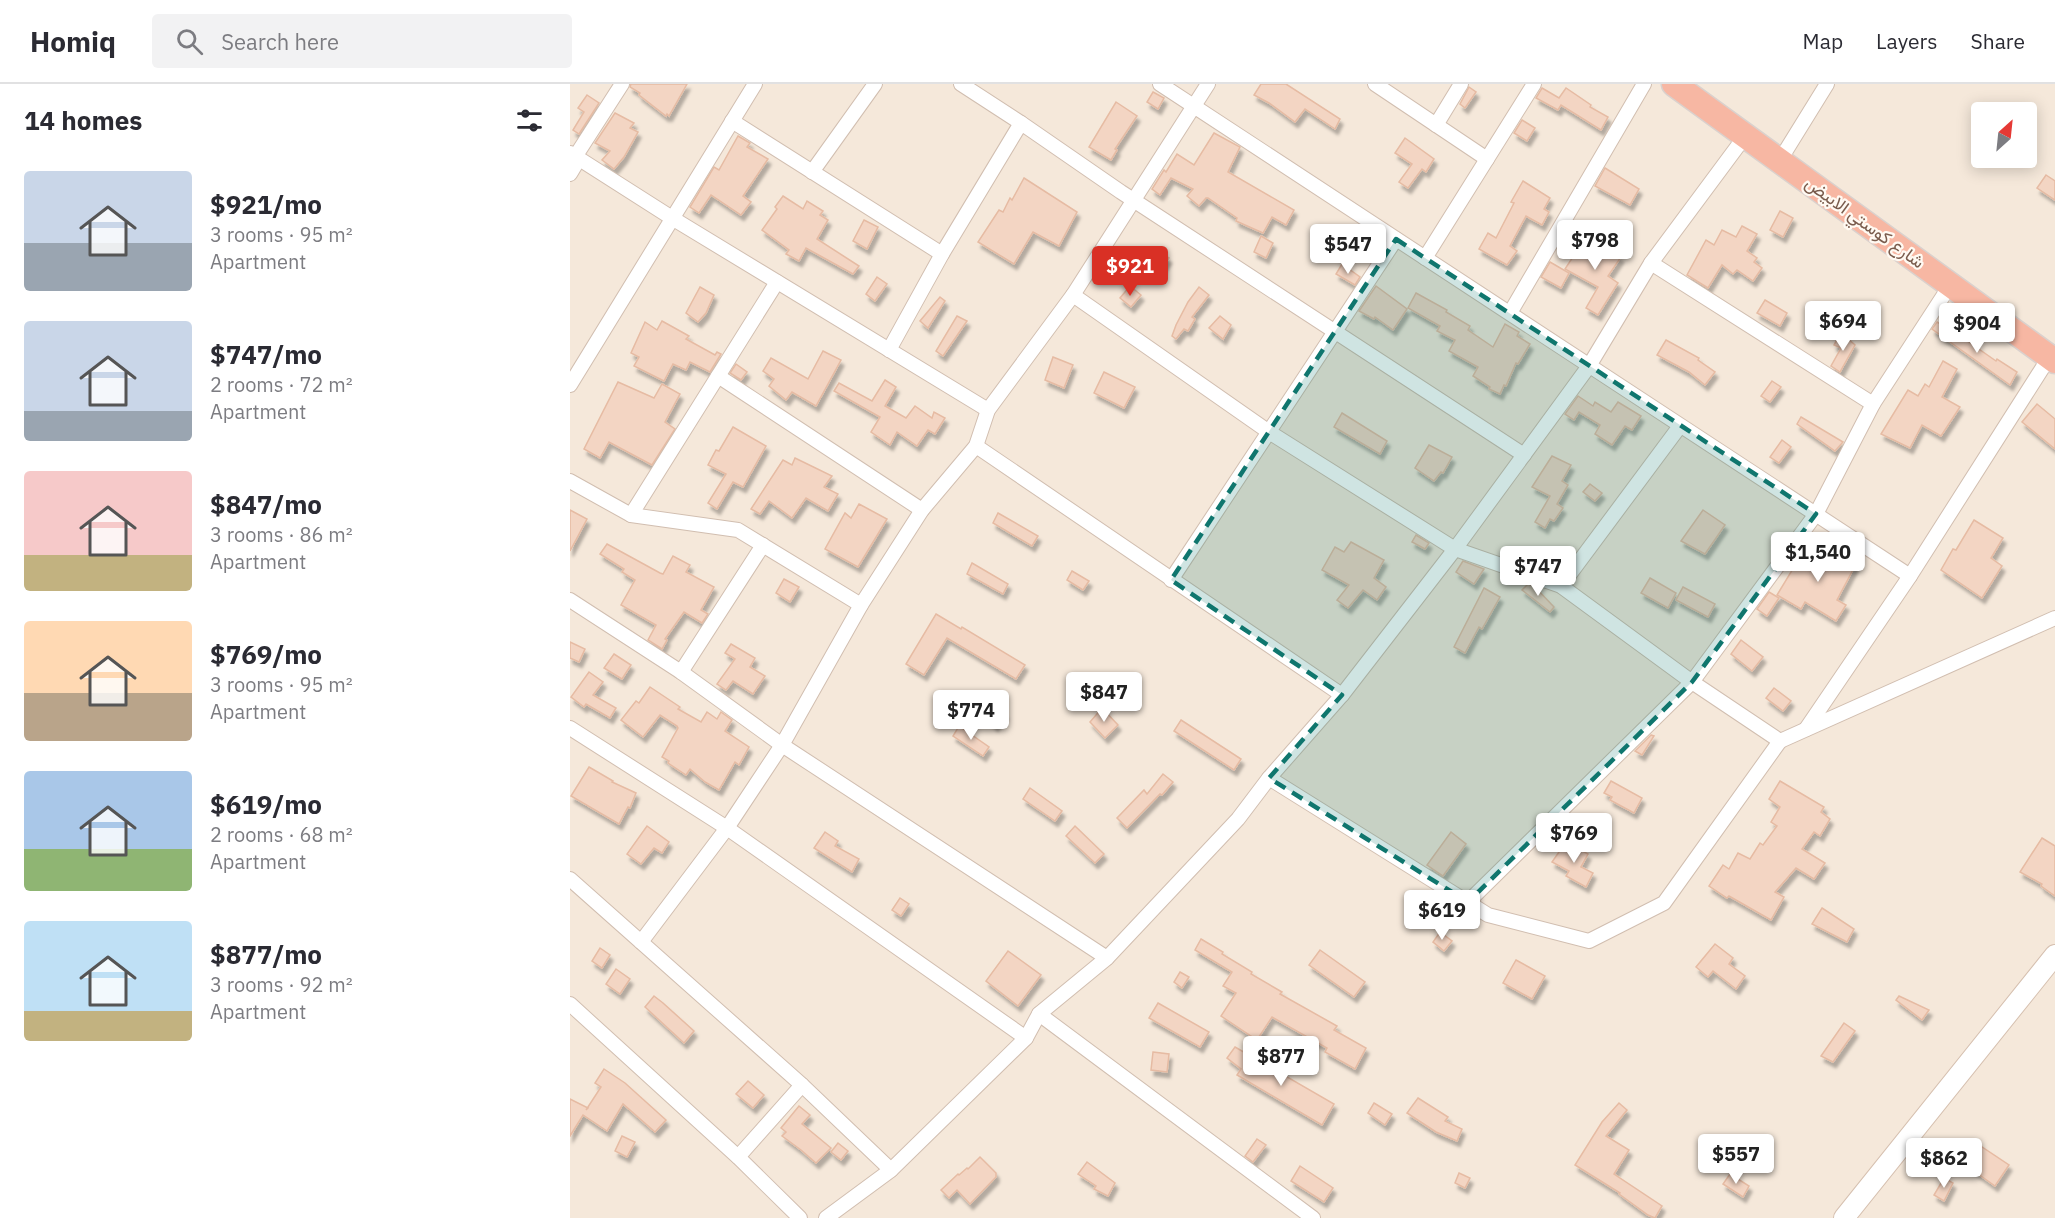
<!DOCTYPE html>
<meta charset="utf-8">
<style>
body{margin:0;font-family:"IBM Plex Sans",Vazirmatn,sans-serif;background:#f2f2f3;color:#2b2b33;height:100vh;display:flex;flex-direction:column;font-size:22px;white-space:nowrap}
*{box-sizing:border-box;margin:0}
p{font-size:20px;color:#7c7c81}
.icon{flex:none;width:33px;height:33px;fill:none;stroke:currentColor;stroke-width:2;stroke-linecap:round;stroke-linejoin:round}
.map{position:relative;flex:1;overflow:hidden}
.details{display:flex;flex-direction:column;background:#fff;width:570px}
.details>*{flex:none}
.needle{width:39px;rotate:27deg}
.buttons{position:absolute;left:1401px;top:18px;display:grid;gap:12px}
.buttons a{display:grid;place-items:center;width:66px;height:66px;border-radius:6px;background:#fff;box-shadow:0 3px 15px #0003;font-size:30px}
.price{position:absolute;translate:-50% -51px;padding:0 14px;border-radius:6px;background:#fff;color:#222;font-size:20px;line-height:39px;filter:drop-shadow(0 2px 3px #0008)}
.price::after{content:'';position:absolute;left:50%;top:36px;width:18px;height:14px;margin-left:-9px;background:inherit;clip-path:polygon(0 0,100% 0,50% 100%)}
.price.on{background:#d93025;color:#fff}
ul{padding:0;list-style:none}
li{display:flex;align-items:center;gap:18px;height:150px;padding:0 24px}
li span{display:grid;place-items:center;flex:none;width:168px;height:120px;border-radius:6px;color:#555}
li>.icon{margin-inline-start:auto}
span .icon{width:72px;height:72px;fill:#fffc;stroke-width:1}
li b{font-size:26px}
h2{display:flex;justify-content:space-between;align-items:center;height:72px;padding:0 24px;font-size:26px}
header{display:flex;align-items:center;gap:36px;box-sizing:border-box;height:84px;padding:0 30px;background:#fff;border-bottom:2px solid #e1e1e2}
header strong{font-size:28px}
nav{display:flex;gap:33px;margin-inline-start:auto;font-size:21px}
.search{width:420px;height:54px;background:#f2f2f3;display:flex;align-items:center;gap:15px;box-sizing:border-box;padding:0 21px;border-radius:6px;color:#7c7c81;font-size:22px}
main{display:flex;flex:1;min-height:0}
.map>svg:first-child{display:block}
.residential{fill:#f5e8da;fill-rule:evenodd}
.building{fill:#f3d5c3;stroke:#e6bba3;stroke-width:1.5;filter:url(#shadow)}
.lines{fill:none;stroke-linecap:round;stroke-linejoin:round}
.street-casing{stroke:#d1beb0;stroke-width:16}
.secondary-casing{stroke:#d6c0b0;stroke-width:22}
.highway-casing{stroke:#dad1cd;stroke-width:27}
.street{stroke:#fff;stroke-width:14}
.secondary{stroke:#fff;stroke-width:20}
.highway{stroke:#f7b7a3;stroke-width:24}
.marked{fill:#0f766e;fill-opacity:0.2;stroke:#0f766e;stroke-width:4.5;stroke-dasharray:12 8;stroke-linejoin:round}
.labels{text-anchor:middle;dominant-baseline:central;stroke-width:4.5;stroke-linejoin:round;paint-order:stroke}
.street-label{font-size:18px;fill:#7a5c4d;stroke:#fffaf3}
</style>
<header>
<strong>Homiq</strong>
<div class="search"><svg class="icon" aria-label="search" viewBox="0 0 24 24"><circle cx="10" cy="10" r="6"/><path d="M15 15l6 6"/></svg>Search here</div>
<nav><a>Map</a><a>Layers</a><a>Share</a></nav>
</header>
<main>
<section class="details">
<h2>14 homes<svg class="icon" aria-label="filters" viewBox="0 0 24 24"><path d="M4 7h16M4 17h16"/><circle cx="9" cy="7" r="2"/><circle cx="15" cy="17" r="2"/></svg></h2>
<ul>
<li><span style="background:linear-gradient(#c9d6e8 60%,#9aa5b1 0)"><svg class="icon" aria-label="home" viewBox="0 0 24 24"><path d="M3 11l9-7 9 7M6 9v11h12V9"/></svg></span><div><b>$921/mo</b><p>3 rooms · 95 m²</p><p>Apartment</p></div></li>
<li><span style="background:linear-gradient(#c9d6e8 75%,#9aa5b1 0)"><svg class="icon" aria-label="home" viewBox="0 0 24 24"><path d="M3 11l9-7 9 7M6 9v11h12V9"/></svg></span><div><b>$747/mo</b><p>2 rooms · 72 m²</p><p>Apartment</p></div></li>
<li><span style="background:linear-gradient(#f6c9c9 70%,#c2b280 0)"><svg class="icon" aria-label="home" viewBox="0 0 24 24"><path d="M3 11l9-7 9 7M6 9v11h12V9"/></svg></span><div><b>$847/mo</b><p>3 rooms · 86 m²</p><p>Apartment</p></div></li>
<li><span style="background:linear-gradient(#ffd9b3 60%,#b9a48a 0)"><svg class="icon" aria-label="home" viewBox="0 0 24 24"><path d="M3 11l9-7 9 7M6 9v11h12V9"/></svg></span><div><b>$769/mo</b><p>3 rooms · 95 m²</p><p>Apartment</p></div></li>
<li><span style="background:linear-gradient(#a9c7e8 65%,#8fb573 0)"><svg class="icon" aria-label="home" viewBox="0 0 24 24"><path d="M3 11l9-7 9 7M6 9v11h12V9"/></svg></span><div><b>$619/mo</b><p>2 rooms · 68 m²</p><p>Apartment</p></div></li>
<li><span style="background:linear-gradient(#bfe0f5 75%,#c2b280 0)"><svg class="icon" aria-label="home" viewBox="0 0 24 24"><path d="M3 11l9-7 9 7M6 9v11h12V9"/></svg></span><div><b>$877/mo</b><p>3 rooms · 92 m²</p><p>Apartment</p></div></li>
</ul>
</section>
<div class="map">
<svg width="1485" height="1134" viewBox="0 0 1485 1134">
<defs>
<filter id="shadow"><feDropShadow dx="3" dy="5.5" stdDeviation="1.5" flood-color="#0004"/></filter>
</defs>
<rect width="100%" height="100%" fill="#fdf6ec"/>
<path class="residential" d="M0,0h1485v1134h-1485zM1412,28h44v46h-44z"/>
<g class="building">
<path d="M61,0h56l-18,32 -2,-2 -1,2 -27,-21 1,-2 -10,-6z"/>
<path d="M691,0h25l54,35 -5,10 -30,-20 -10,13 -26,-19 -15,-8z"/>
<path d="M899,3l7,5 -11,16 -5,-4z"/>
<path d="M972,4l17,10 7,-10 25,17 -1,2 18,10 -7,13 -40,-25 -3,5 -22,-12z"/>
<path d="M583,8l11,6 -6,11 -11,-7z"/>
<path d="M17,11l12,8 -20,31 -6,-4 11,-18 -6,-4z"/>
<path d="M546,18l21,14 -22,33 2,1 -6,10 -22,-13z"/>
<path d="M45,29l19,10 -4,5 8,4 -14,25 -10,12 -12,-9 8,-9 -15,-8z"/>
<path d="M952,36l13,8 -8,13 -13,-8z"/>
<path d="M644,49l26,14 -12,25 66,38 -8,15 -14,-8 -9,16 -27,-12 1,-3 -29,-20h-2l-7,8 -12,-10 6,-7 -22,-11 -11,17 -8,-6 12,-19 2,2 11,-18 17,11z"/>
<path d="M168,52l12,7 -3,4 21,12 -25,37 8,6 -10,13 -30,-20 -12,18 -9,-6 24,-40 5,3z"/>
<path d="M835,54l29,21 -8,13 -4,-3 -14,19 -9,-6 13,-18 -17,-11z"/>
<path d="M1035,84l34,21 -9,16 -35,-19z"/>
<path d="M1476,91l9,6v19l-18,-12z"/>
<path d="M454,94l53,34 -18,34 -26,-14 -19,32 -36,-22 21,-32 4,2 7,-14 2,2z"/>
<path d="M953,97l27,17 -6,11 5,3 -7,13 -16,-9 -16,30 7,5 -10,14 -28,-16 9,-16 8,5 18,-35 -3,-1z"/>
<path d="M213,112l20,13 4,-8 16,10 -3,4 8,5 -11,19 42,27 -6,8 -47,-26 -7,13 -13,-7 3,-4 -27,-20 15,-21 -2,-2z"/>
<path d="M1210,127l13,7 -10,19 -13,-7z"/>
<path d="M294,136l14,7 -11,22 -14,-8z"/>
<path d="M1172,142l15,8 -10,17 10,7 -3,4 8,6 -9,13 -16,-11 -4,4 -11,-9 -14,23 -21,-13 19,-35 8,5 8,-15 14,7z"/>
<path d="M691,152l12,7 -7,15 -12,-6z"/>
<path d="M1016,153l35,20 -13,19 10,7 -20,32 -12,-7 12,-21 -33,-18z"/>
<path d="M584,164l15,10 -11,16 -15,-10z"/>
<path d="M980,178l19,11 -8,15 -20,-11z"/>
<path d="M772,180l18,13 -5,8 -19,-11z"/>
<path d="M307,193l10,7 -12,17 -9,-7z"/>
<path d="M560,202l11,9 -10,12 -11,-9z"/>
<path d="M806,202l31,23 -14,21 -18,-13 -1,2 -15,-8z"/>
<path d="M130,203l14,8 -8,18 -8,9 -12,-9z"/>
<path d="M629,203l10,8 -17,22 3,2 -7,12 -4,-2 -8,10 -4,-3 4,-11 12,-23z"/>
<path d="M846,209l31,17 -1,2 24,14 -2,4 25,17 12,-23 14,8 -2,4 13,8 -12,20 -2,-1 -10,23 -2,-1 -4,9 -11,-5 1,-2 -17,-11 5,-9 -29,-16 6,-11 -18,-9 3,-5 -32,-18z"/>
<path d="M370,213l5,4 -17,27 -8,-7z"/>
<path d="M1195,216l22,13 -7,13 -23,-13z"/>
<path d="M387,232l10,5 -24,35 -7,-5z"/>
<path d="M650,232l11,9 -8,14 -14,-11z"/>
<path d="M92,237l27,15 -3,3 29,16 2,-3 4,2 -11,18 -20,-10 -4,8 -13,-6 -9,17 -30,-15 5,-9 -8,-4 14,-31 12,8z"/>
<path d="M1367,238l23,14 36,25 1,-2 20,13 -7,13 -78,-56z"/>
<path d="M1271,249l14,12 -15,27 -9,-6 10,-18 -7,-3z"/>
<path d="M1096,256l33,18 -1,2 17,12 -10,13 -16,-13 -32,-17z"/>
<path d="M253,267l18,9 -25,46 -24,-14 -6,8 -17,-14 5,-7 -11,-8 8,-13 37,21z"/>
<path d="M483,273l20,8 -9,23 -19,-8z"/>
<path d="M1373,277l14,8 -15,28 18,10 -19,29 -19,-11 -12,23 -29,-14 27,-44 10,6 7,-12 4,3z"/>
<path d="M166,280l11,8 -6,8 -11,-7z"/>
<path d="M534,288l31,15 -11,21 -30,-15z"/>
<path d="M315,296l11,7 -11,19 21,12 9,-12 17,12 2,-6 11,6 -10,16 -7,-4 -11,16 -20,-14 -7,13 -19,-13 9,-15 -46,-26 5,-8 33,18z"/>
<path d="M1202,297l9,6 -11,15 -9,-6z"/>
<path d="M48,298l36,16 8,-14 18,10 -15,28 10,7 -23,36 -43,-23 -9,16 -16,-9z"/>
<path d="M1008,312l15,10 2,-4 16,10 7,-10 23,14 -9,14 -7,-4 -13,19 -17,-11 5,-9 -21,-13 -5,8 -9,-6z"/>
<path d="M1467,320l18,15v30l-33,-27z"/>
<path d="M772,329l45,28 -7,13 -46,-27z"/>
<path d="M1231,333l42,25 -8,9 -38,-27z"/>
<path d="M163,343l33,19 -23,41 -10,-5 -16,27 -9,-6 18,-29 -18,-9 8,-15 3,1z"/>
<path d="M1212,356l9,7 -12,16 -9,-6z"/>
<path d="M859,361l23,12 -9,16 -2,-1 -7,9 -19,-13z"/>
<path d="M982,372l19,9 -9,16 6,4 -11,19 6,4 -9,13 -4,-2 -5,9 -10,-6 15,-26 -18,-9z"/>
<path d="M225,374l37,18 -8,11 14,7 -10,17 -22,-13 -14,20 -23,-17 -9,13 -9,-5 32,-49 9,5z"/>
<path d="M1020,400l12,9 -7,8 -12,-9z"/>
<path d="M289,420l28,15 -29,48 -33,-18 20,-36 6,5z"/>
<path d="M0,426l17,9 -17,32z"/>
<path d="M1133,426l22,15 -20,29 -24,-13z"/>
<path d="M428,429l40,23 -6,10 -39,-23z"/>
<path d="M1404,436l29,18 -12,20 11,8 -20,32 -41,-28 12,-21 3,1z"/>
<path d="M846,451l13,8 -4,6 -13,-7z"/>
<path d="M781,458l33,18 -10,18 12,9 -9,13 -14,-10 -15,18 -11,-8 12,-15 -27,-15 13,-23 9,5z"/>
<path d="M37,460l53,29 3,1 10,-18 17,9 -4,7 28,15 -13,23 7,4 -6,9 -18,-11 -19,27 2,1 -5,9 -14,-9 8,-15 -35,-20 14,-25 -13,-8 2,-3 -24,-15z"/>
<path d="M1241,463l27,17 6,-10 13,8 -20,38 9,5 -10,16 -31,-19 -4,7 -24,-14 20,-33 3,2z"/>
<path d="M893,477l21,8 -10,15 -18,-12z"/>
<path d="M402,479l36,21 -5,10 -36,-20z"/>
<path d="M502,487l17,10 -6,9 -16,-10z"/>
<path d="M1080,494l26,15 -8,15 -27,-15z"/>
<path d="M214,495l15,8 -9,15 -14,-9z"/>
<path d="M958,500l6,2 20,21 -4,5 -28,-22z"/>
<path d="M1113,503l32,17 -7,13 -32,-17z"/>
<path d="M914,504l16,9 -18,32 -3,-2 -14,26 -11,-6z"/>
<path d="M1199,508l10,6 -12,18 -10,-7z"/>
<path d="M366,530l25,15 1,-2 63,38 -9,14 -69,-41 -23,37 -18,-11z"/>
<path d="M1171,556l22,17 -11,14 -21,-17z"/>
<path d="M0,558l15,7 -6,13 -9,-4z"/>
<path d="M161,560l24,14 -5,9 15,9 -12,18 -20,-13 -7,9 -9,-6 18,-25 -10,-6z"/>
<path d="M44,570l17,11 -9,14 -18,-11z"/>
<path d="M19,588l14,10 -10,13 23,13 -6,10 -24,-14 -2,3 -13,-10z"/>
<path d="M80,603l30,20 -2,2 23,13 6,-10 10,7 4,-7 11,8 -7,11 24,16 -10,18 -4,-3 -16,28 -14,-8 -15,-13 -4,6 -18,-12 1,-2 -7,-4 16,-29 -1,-2 -17,-11 -17,22 -22,-17 15,-19 3,2z"/>
<path d="M1204,604l17,13 -8,10 -17,-13z"/>
<path d="M404,608l31,22 -10,12 -9,-8 1,-1 -20,-12z"/>
<path d="M532,624l16,17 -13,13 -15,-16z"/>
<path d="M611,636l60,39 -7,11 -60,-39z"/>
<path d="M389,642l30,21 -6,9 -30,-20z"/>
<path d="M1081,651l3,1 -12,19 -7,-4z"/>
<path d="M19,683l24,14 -1,1 24,11 -6,15 -2,-1 -9,17 -48,-28z"/>
<path d="M593,690l10,8 -11,13 -2,-1 -33,34 -10,-10 27,-28 3,4z"/>
<path d="M1041,697l31,17 -8,15 -24,-13 2,-3 -8,-4z"/>
<path d="M1210,697l44,26 -3,5 9,7 -10,17 -6,-4 -12,17 23,14 -11,16 -18,-11 -21,24 9,5 -13,23 -42,-24 -2,2 -18,-12 14,-21 6,4 9,-16 12,6 10,-16 3,2 14,-19 -6,-4 9,-15 -11,-8z"/>
<path d="M460,704l32,23 -7,10 -32,-22z"/>
<path d="M77,742l22,16 -7,11 -8,-5 -13,16 -14,-10z"/>
<path d="M505,742l29,28 -9,9 -29,-27z"/>
<path d="M255,748l13,9 -3,5 24,13 -7,13 -38,-24z"/>
<path d="M881,748l15,12 -23,32 -16,-11z"/>
<path d="M1472,754l13,8v50l-14,-10 1,-2 -22,-12z"/>
<path d="M996,758l22,12 -7,13 12,6 -7,14 -20,-11 3,-5 -17,-9z"/>
<path d="M330,814l9,6 -8,12 -9,-6z"/>
<path d="M1252,824l32,21 -7,13 -35,-18z"/>
<path d="M870,848l12,9 -8,10 -11,-9z"/>
<path d="M631,855l22,13 -1,2 30,18 -1,2 31,18 -2,2 57,32 -3,4 32,18 -11,21 -30,-17 2,-4 -55,-31 -15,23 -36,-24 15,-23 -13,-7 9,-14 -37,-22z"/>
<path d="M1145,860l18,14 -4,6 16,12 -9,13 -23,-18 -5,6 -12,-10z"/>
<path d="M30,864l10,7 -8,13 -10,-7z"/>
<path d="M750,866l45,32 -11,15 -45,-32z"/>
<path d="M438,867l33,24 -23,31 -32,-25z"/>
<path d="M946,876l29,16 -13,23 -29,-16z"/>
<path d="M46,885l14,10 -10,15 -14,-10z"/>
<path d="M610,888l9,5 -7,11 -8,-6z"/>
<path d="M84,912l9,7 31,28 -10,12 -39,-36z"/>
<path d="M1329,912l30,14 -7,10 -26,-20z"/>
<path d="M588,919l51,29 -9,15 -51,-29z"/>
<path d="M1274,939l11,8 -22,31 -12,-6z"/>
<path d="M665,963l99,57 -12,21 -85,-50 4,-6 -14,-11z"/>
<path d="M583,968l16,2 -2,18 -16,-2z"/>
<path d="M34,985l21,14 41,37 -11,12 -32,-28 -16,27 -24,-16 -13,21v-37l18,9 -2,2 15,-23 -6,-4z"/>
<path d="M178,997l16,14 -11,13 -17,-14z"/>
<path d="M848,1014l30,19 -3,4 17,8 -5,12 -21,-9 -29,-19z"/>
<path d="M804,1019l18,11 -7,11 -17,-12z"/>
<path d="M1049,1019l8,7 -21,26 23,14 -15,24 48,32 -7,12 -7,-3 -29,-21 1,-1 -45,-28 27,-43z"/>
<path d="M229,1022l11,9 -8,9 29,24 -15,15 -15,-13 -19,-14 4,-4 -5,-4z"/>
<path d="M52,1052l13,6 -8,15 -12,-6z"/>
<path d="M687,1055l9,6 -13,17 -8,-6z"/>
<path d="M1394,1057l5,4 4,-4 36,24 -14,21 -42,-30z"/>
<path d="M268,1059l10,8 -7,9 -10,-8z"/>
<path d="M410,1073l16,16v4l-26,27 -13,-14 -8,8 -8,-8 17,-16 1,1 8,-7 1,1z"/>
<path d="M517,1078l28,21 -7,13 -14,-7 2,-3 -18,-12z"/>
<path d="M730,1082l33,22 -9,14 -33,-21z"/>
<path d="M889,1089l11,5 -5,10 -10,-5z"/>
<path d="M1160,1090l19,12 -6,11 -20,-13z"/>
<path d="M1374,1094l9,5 -9,18 -10,-6z"/>
</g>
<g class="lines">
<defs>
<g id="street">
<path d="M391,0l60,39 100,69 403,263"/>
<path d="M590,0l750,492"/>
<path d="M805,0l112,75"/>
<path d="M162,37l210,133"/>
<path d="M866,41l25,-41"/>
<path d="M0,69l102,65 316,192"/>
<path d="M5,73l47,-73"/>
<path d="M1210,76l47,-76"/>
<path d="M242,88l63,-88"/>
<path d="M0,90l9,-15"/>
<path d="M855,174l109,-174"/>
<path d="M1081,179l222,141"/>
<path d="M503,211l196,137 186,117 106,37 131,96 88,59 275,-123"/>
<path d="M940,229l134,-229"/>
<path d="M319,266l53,-96 79,-131"/>
<path d="M148,292l204,134"/>
<path d="M0,301l185,-301"/>
<path d="M406,362l366,249"/>
<path d="M0,397l61,34 107,15 123,75"/>
<path d="M61,431l146,-233"/>
<path d="M601,496l225,-341"/>
<path d="M991,502l119,-160"/>
<path d="M0,516l111,72 101,73 325,213"/>
<path d="M111,588l82,-127"/>
<path d="M0,644l157,100 299,210"/>
<path d="M1236,645l104,-153 142,-223"/>
<path d="M699,694l219,137 101,26 75,-38 116,-162"/>
<path d="M0,795l232,206 89,85"/>
<path d="M898,818l224,-220 124,-168 57,-110 78,-120"/>
<path d="M71,858l86,-114 55,-83 79,-140 61,-95 54,-64 12,-36 85,-115 135,-211"/>
<path d="M0,920l168,153 62,61"/>
<path d="M469,930l274,204"/>
<path d="M168,1073l64,-72"/>
<path d="M256,1134l65,-48 135,-132 13,-24 68,-56 131,-139 31,-41 73,-83 113,-146 134,-183 62,-103 95,-128"/>
</g>
<path id="secondary" d="M1274,1134l211,-263"/>
<path id="highway" d="M1104,0l381,277"/>
</defs>
<use href="#street" class="street-casing"/>
<use href="#secondary" class="secondary-casing"/>
<use href="#highway" class="highway-casing"/>
<use href="#street" class="street"/>
<use href="#secondary" class="secondary"/>
<use href="#highway" class="highway"/>
</g>
<path class="marked" d="M826,155l420,275 -124,168 -224,220 -199,-124 73,-83 -171,-115z"/>
<g class="labels">
<g class="street-label">
<text transform="translate(1295 138) rotate(36)">شارع كوستي الابيض</text>
</g>
</g>
</svg>
<div class="buttons">
<a><svg class="needle" viewBox="-14 -14 28 28"><path d="M0-13l5 13h-10z" fill="#e53935"/><path d="M0 13l5-13h-10z" fill="#7c7c81"/></svg></a>
</div>
<b class="price" style="left:1025px;top:187px">$798</b>
<b class="price" style="left:778px;top:191px">$547</b>
<b class="price on" style="left:560px;top:213px">$921</b>
<b class="price" style="left:1273px;top:268px">$694</b>
<b class="price" style="left:1407px;top:270px">$904</b>
<b class="price" style="left:1248px;top:499px">$1,540</b>
<b class="price" style="left:968px;top:513px">$747</b>
<b class="price" style="left:534px;top:639px">$847</b>
<b class="price" style="left:401px;top:657px">$774</b>
<b class="price" style="left:1004px;top:780px">$769</b>
<b class="price" style="left:872px;top:857px">$619</b>
<b class="price" style="left:711px;top:1003px">$877</b>
<b class="price" style="left:1166px;top:1101px">$557</b>
<b class="price" style="left:1374px;top:1105px">$862</b>
</div>
</main>
